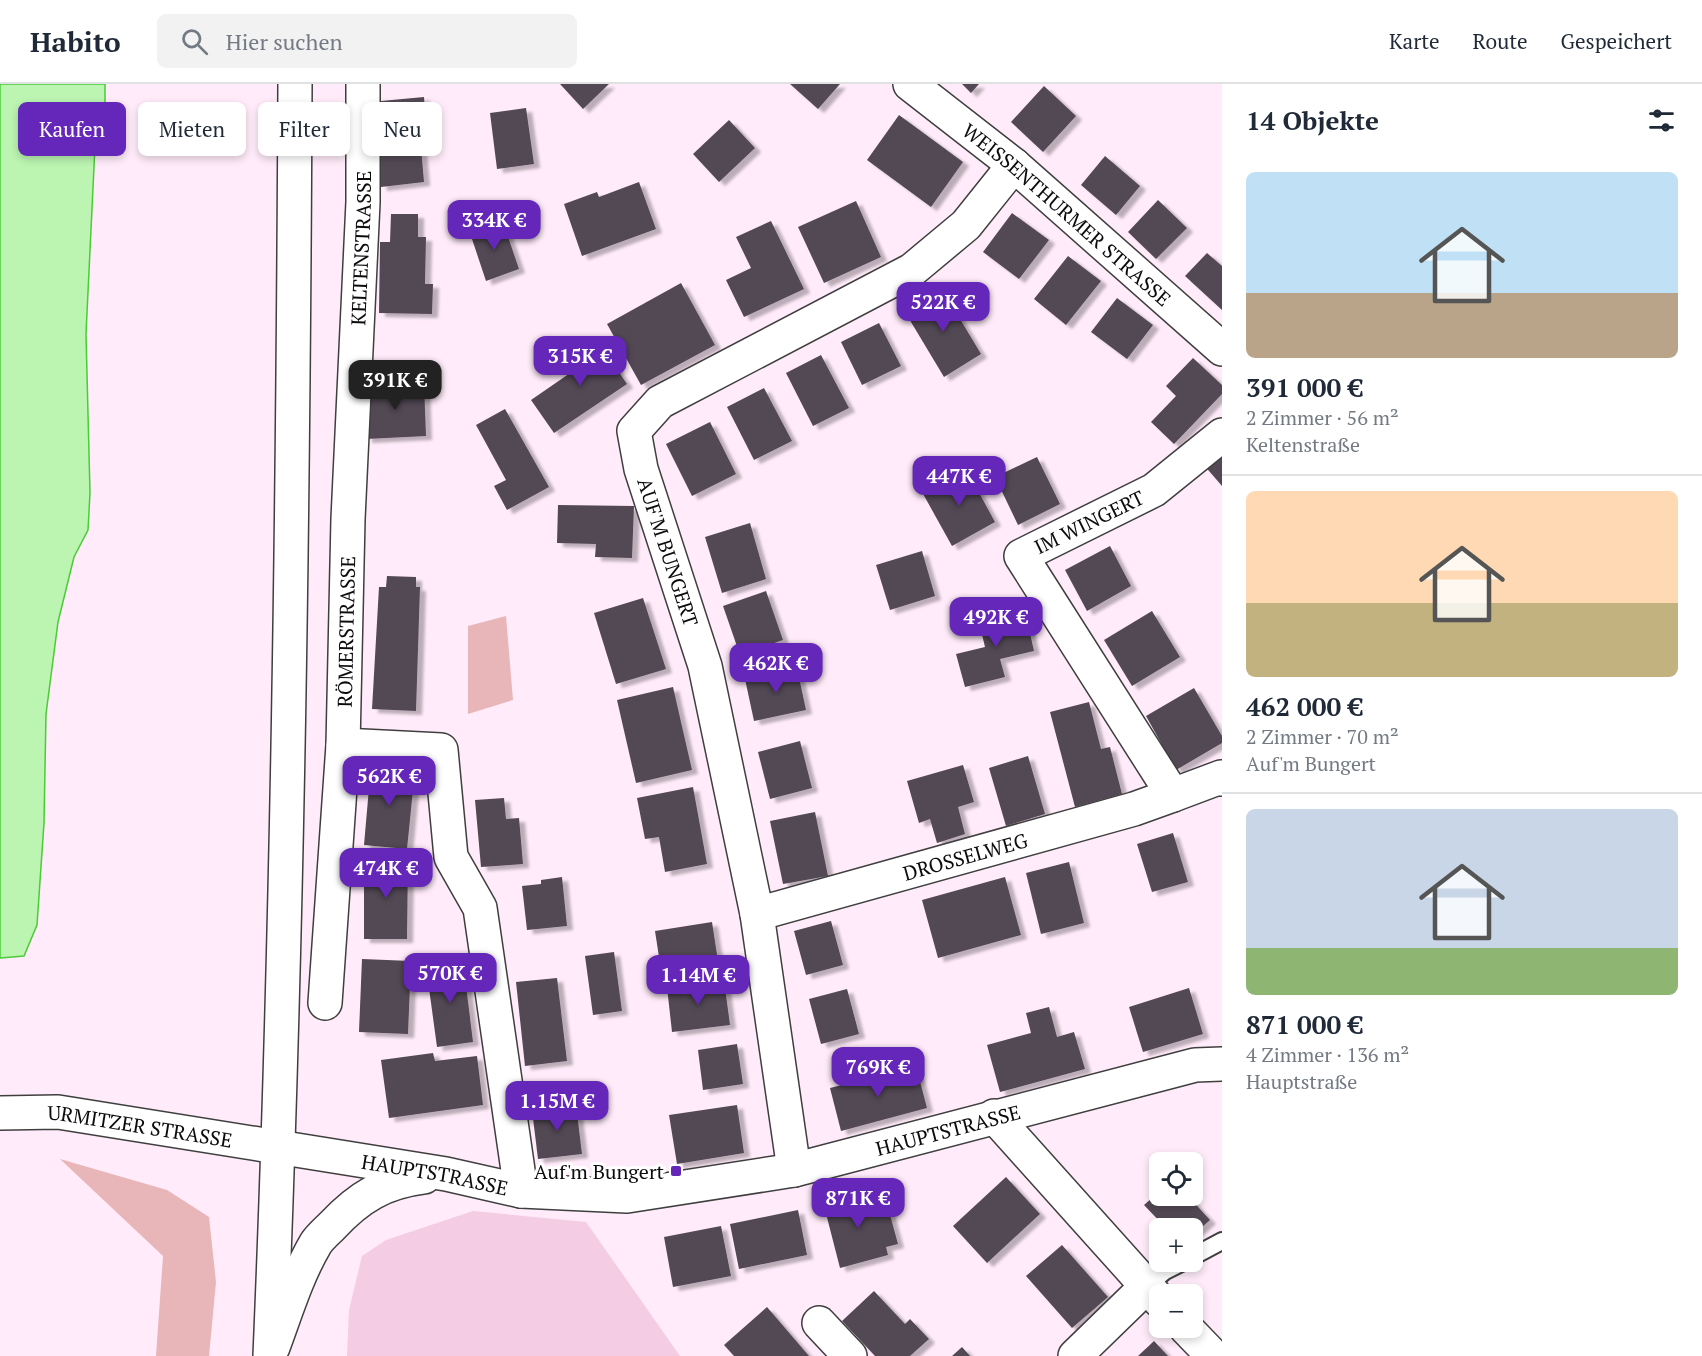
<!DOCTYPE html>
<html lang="de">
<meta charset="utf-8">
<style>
body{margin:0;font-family:"PT Serif",serif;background:#f2f2f3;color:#1f2937;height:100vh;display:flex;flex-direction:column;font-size:22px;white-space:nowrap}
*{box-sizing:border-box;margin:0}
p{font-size:20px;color:#747a83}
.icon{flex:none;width:33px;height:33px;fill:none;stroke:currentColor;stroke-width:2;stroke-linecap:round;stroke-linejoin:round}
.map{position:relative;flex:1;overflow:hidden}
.panel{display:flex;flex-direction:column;background:#fff;width:480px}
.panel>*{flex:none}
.guide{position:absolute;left:18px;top:18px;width:570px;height:54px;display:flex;gap:12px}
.tools{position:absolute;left:1149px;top:1068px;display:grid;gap:12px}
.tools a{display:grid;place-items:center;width:54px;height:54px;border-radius:9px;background:#fff;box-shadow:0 3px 9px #0003;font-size:30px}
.price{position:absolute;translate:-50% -51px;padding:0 14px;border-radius:12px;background:#6526ba;color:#fff;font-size:20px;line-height:39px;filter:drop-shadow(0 2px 3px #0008)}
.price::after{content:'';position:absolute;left:50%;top:36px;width:18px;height:14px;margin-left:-9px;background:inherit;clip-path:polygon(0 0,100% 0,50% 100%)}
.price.on{background:#222;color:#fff}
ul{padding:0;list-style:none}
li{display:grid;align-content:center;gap:12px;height:318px;padding:0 24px}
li+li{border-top:2px solid #e0e1e3}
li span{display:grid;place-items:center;height:186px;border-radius:9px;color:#555}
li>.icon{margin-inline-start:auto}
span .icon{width:108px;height:108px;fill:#fffc;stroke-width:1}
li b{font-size:26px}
h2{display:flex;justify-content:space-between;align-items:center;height:72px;padding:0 24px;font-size:26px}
.tag{padding:0 21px;border-radius:9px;background:#fff;box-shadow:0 3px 9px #0003;font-size:21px;line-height:54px}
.tag.on{background:#6526ba;color:#fff}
header{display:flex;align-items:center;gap:36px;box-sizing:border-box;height:84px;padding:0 30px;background:#fff;border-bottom:2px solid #e0e1e3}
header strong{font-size:28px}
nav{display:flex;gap:33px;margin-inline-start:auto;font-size:21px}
.search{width:420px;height:54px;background:#f2f2f3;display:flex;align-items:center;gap:15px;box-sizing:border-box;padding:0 21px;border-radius:9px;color:#747a83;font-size:22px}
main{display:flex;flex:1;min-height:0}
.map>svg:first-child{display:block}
.farmland{fill:#f4cce4}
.green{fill:#e8b6b8}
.water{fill:#bbf5b1;stroke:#4bcb38;stroke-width:1.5}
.building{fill:#534854;filter:url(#shadow)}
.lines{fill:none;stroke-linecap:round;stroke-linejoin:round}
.service-casing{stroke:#3f3f3f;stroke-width:20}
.minor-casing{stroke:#3f3f3f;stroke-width:36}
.tertiary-casing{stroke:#3f3f3f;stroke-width:36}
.service{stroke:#fff;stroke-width:16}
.minor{stroke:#fff;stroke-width:33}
.tertiary{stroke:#fff;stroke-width:33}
.poi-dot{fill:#6526ba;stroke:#fff;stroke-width:2}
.labels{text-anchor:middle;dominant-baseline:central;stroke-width:6;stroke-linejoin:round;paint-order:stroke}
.street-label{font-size:20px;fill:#0c0c0c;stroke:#fff}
.poi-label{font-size:20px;fill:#0c0c0c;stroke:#fff;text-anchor:end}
</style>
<header>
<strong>Habito</strong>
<div class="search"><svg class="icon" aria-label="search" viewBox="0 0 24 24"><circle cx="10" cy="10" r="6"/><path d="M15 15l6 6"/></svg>Hier suchen</div>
<nav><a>Karte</a><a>Route</a><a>Gespeichert</a></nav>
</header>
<main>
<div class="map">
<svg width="1222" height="1272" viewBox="0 0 1222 1272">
<defs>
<filter id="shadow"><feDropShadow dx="6" dy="4" stdDeviation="1.5" flood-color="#0004"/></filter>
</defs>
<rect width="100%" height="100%" fill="#ffebf9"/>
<path class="farmland" d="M473,1127l113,11 94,134h-333l2,-46 13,-54 24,-16z"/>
<g class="green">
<path d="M506,532l7,84 -45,14v-88z"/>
<path d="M60,1075l107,31 42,27 7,65 -7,74h-53l7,-100z"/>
</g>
<path class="water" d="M0,0h105v21l-10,41 -9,188 4,159 -2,37 -14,27 -16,65 -12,92 -2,109 -7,102 -13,31 -24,2z"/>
<g class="building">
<path d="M560,0h49l-26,25z"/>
<path d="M790,0h50l-22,25z"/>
<path d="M962,0h17l-8,9z"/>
<path d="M1044,2l32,30 -33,36 -32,-30z"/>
<path d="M424,13l3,38 -7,1 4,46 -43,5 -5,-47 8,-1 -3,-38z"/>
<path d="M526,24l8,56 -37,5 -7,-56z"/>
<path d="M899,31l64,47 -32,45 -64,-47z"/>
<path d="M729,36l26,28 -36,34 -26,-28z"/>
<path d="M1105,72l35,30 -24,29 -35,-30z"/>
<path d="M639,98l17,47 -74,27 -18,-52 33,-12 2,5z"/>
<path d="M1158,116l29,28 -31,31 -28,-27z"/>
<path d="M856,117l25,56 -57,26 -26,-56z"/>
<path d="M1012,129l37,27 -30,39 -36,-27z"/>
<path d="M391,130h27v23h8l-1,47h8l-1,30 -53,-1 1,-71h10z"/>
<path d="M771,137l33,68 -60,28 -18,-37 25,-12 -15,-31z"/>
<path d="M503,138l16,47 -33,12 -16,-48z"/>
<path d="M1207,169l15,13v44l-37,-34z"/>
<path d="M1068,172l33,25 -35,44 -32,-26z"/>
<path d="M681,199l34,62 -74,40 -34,-61z"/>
<path d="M942,205l39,65 -37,23 -39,-65z"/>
<path d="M1117,214l36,27 -26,34 -36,-27z"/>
<path d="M879,239l22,43 -39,19 -21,-43z"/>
<path d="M596,255l31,45 -73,49 -23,-33 45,-31 -8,-11z"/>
<path d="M821,271l28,53 -36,18 -27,-53z"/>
<path d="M1193,274l29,27v9l-48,50 -23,-22 25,-26 -10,-10z"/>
<path d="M424,299l2,53 -60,3 -2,-54z"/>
<path d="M764,304l28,53 -38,19 -27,-53z"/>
<path d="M505,325l44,78 -42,23 -13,-24 12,-6 -30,-55z"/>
<path d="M710,338l26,52 -44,22 -26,-52z"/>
<path d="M1222,362v40l-19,-22z"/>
<path d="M1037,373l23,47 -42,21 -23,-48z"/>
<path d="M965,383l30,55 -43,24 -30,-54z"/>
<path d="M558,421l76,1 -2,52 -37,-1 1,-13 -39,-1z"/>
<path d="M750,439l16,56 -44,14 -17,-56z"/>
<path d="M1110,462l21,40 -44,25 -22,-41z"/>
<path d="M922,467l13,45 -45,14 -14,-45z"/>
<path d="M387,492l29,1v10h4l-4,124 -44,-2 7,-122h7z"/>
<path d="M766,507l17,49 -43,15 -17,-49z"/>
<path d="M643,514l23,71 -50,15 -22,-71z"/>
<path d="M1025,527l9,40 -34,8 5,18 -40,10 -9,-33 29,-7 -6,-25z"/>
<path d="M1152,527l28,46 -48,29 -28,-46z"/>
<path d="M797,584l9,42 -52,11 -9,-42z"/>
<path d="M673,603l19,83 -56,13 -19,-83z"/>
<path d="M1194,604l28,48v7l-46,27 -30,-54z"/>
<path d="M1089,618l12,47 9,-2 12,47 -47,13 -25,-95z"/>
<path d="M800,657l12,47 -42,11 -12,-47z"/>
<path d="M1028,672l17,58 -39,12 -17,-58z"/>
<path d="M371,681l44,5 -8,79 -43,-4z"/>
<path d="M963,681l11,37 -16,5 7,27 -28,9 -7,-24 -11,4 -12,-42z"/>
<path d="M693,703l14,77 -42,8 -6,-35 -14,2 -8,-41z"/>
<path d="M504,714l2,21 13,-1 4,46 -42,3 -6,-67z"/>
<path d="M815,728l13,64 -45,8 -13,-63z"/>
<path d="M1173,749l15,49 -36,10 -15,-48z"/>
<path d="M364,775h44l-1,80h-43z"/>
<path d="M1069,778l15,61 -43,11 -15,-61z"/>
<path d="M562,793l5,49 -40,4 -5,-44 19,-2v-4z"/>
<path d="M1005,793l16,58 -83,23 -16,-58z"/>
<path d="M831,837l12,44 -37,10 -12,-44z"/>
<path d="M712,838l6,39 -57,9 -6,-39z"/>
<path d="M614,868l8,59 -29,4 -8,-59z"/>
<path d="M362,875l49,2 -3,73 -49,-2z"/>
<path d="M463,877l10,81 -36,5 -11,-81z"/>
<path d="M557,894l10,83 -42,5 -9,-84z"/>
<path d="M724,896l6,45 -58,7 -5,-45z"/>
<path d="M1189,904l14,46 -60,18 -14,-45z"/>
<path d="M847,905l12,45 -38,10 -12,-45z"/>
<path d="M1049,923l8,30 17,-5 11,37 -85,23 -13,-47 44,-12 -5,-20z"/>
<path d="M737,960l6,40 -40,6 -5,-40z"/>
<path d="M433,969l2,8 42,-5 6,49 -94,13 -8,-58z"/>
<path d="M916,982l11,42 -86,23 -11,-43z"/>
<path d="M576,1021l6,49 -44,5 -6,-49z"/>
<path d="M737,1021l7,48 -67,11 -8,-49z"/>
<path d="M1006,1093l34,37 -53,49 -34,-37z"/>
<path d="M836,1106l3,12 30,-8 6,21 14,-4 9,33 -12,3 2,8 -48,13 -19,-74z"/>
<path d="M1160,1107v5h28l22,24 -18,16v-8h-26l-22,-23z"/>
<path d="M798,1126l9,45 -68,14 -9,-45z"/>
<path d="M721,1142l10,50 -58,11 -9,-50z"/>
<path d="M1062,1161l46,52 -36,31 -46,-52z"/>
<path d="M874,1207l31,33 5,-5 19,20 -19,17h-35l-33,-35z"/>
<path d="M767,1223l42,49h-75l-10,-11z"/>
<path d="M1154,1257l14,15h-30z"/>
<path d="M962,1263l8,9h-18z"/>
</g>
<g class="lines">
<defs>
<g id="service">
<path d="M1192,1173l30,-16"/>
<path d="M1146,1203l19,-16 18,-9"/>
</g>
<g id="minor">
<path id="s1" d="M910,0l104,81 208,184"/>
<path d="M1222,351l-68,55 -133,66 152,239 48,-18 1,2"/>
<path d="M343,661l98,5 10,107 29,51 41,283"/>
<path id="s2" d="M757,830l377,-105 39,-14"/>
<path id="s3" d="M325,919l18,-258 5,-226 15,-317v-118"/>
<path id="s4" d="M0,1029l58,-1 388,62 75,17 106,5 167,-26 401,-105 27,-1"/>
<path d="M994,1032l166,185"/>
<path d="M794,1086l-37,-256 -52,-248 -64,-197 -7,-38 26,-29 252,-132 54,-45 48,-60"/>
<path d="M819,1239l31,33"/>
<path d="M1186,1244l27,28"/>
<path d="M273,1263c13,-35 24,-72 43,-104 4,-6 11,-12 16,-17 27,-29 52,-44 92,-49"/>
<path d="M1075,1272l71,-69"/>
</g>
<path id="tertiary" d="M270,1272c18,-424 23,-848 25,-1272"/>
</defs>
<use href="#service" class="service-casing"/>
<use href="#minor" class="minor-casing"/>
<use href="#tertiary" class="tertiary-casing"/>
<use href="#service" class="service"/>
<use href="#minor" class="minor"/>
<use href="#tertiary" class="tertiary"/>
</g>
<rect class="poi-dot" x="670" y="1081" width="12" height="12" rx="3"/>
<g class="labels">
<g class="street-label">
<text stroke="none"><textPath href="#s1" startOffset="204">WEISSENTHURMER STRASSE</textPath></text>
<text stroke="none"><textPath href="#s3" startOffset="756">KELTENSTRASSE</textPath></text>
<text transform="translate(1089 438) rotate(-26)">IM WINGERT</text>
<text transform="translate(668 468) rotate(72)">AUF'M BUNGERT</text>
<text stroke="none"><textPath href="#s3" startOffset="372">RÖMERSTRASSE</textPath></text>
<text stroke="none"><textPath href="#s2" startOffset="216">DROSSELWEG</textPath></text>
<text stroke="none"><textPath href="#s4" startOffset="141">URMITZER STRASSE</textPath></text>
<text stroke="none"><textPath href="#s4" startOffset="962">HAUPTSTRASSE</textPath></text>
<text stroke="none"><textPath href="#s4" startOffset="440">HAUPTSTRASSE</textPath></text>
</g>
<g class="poi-label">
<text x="664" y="1087">Auf'm Bungert</text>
</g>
</g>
</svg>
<div class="tools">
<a><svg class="icon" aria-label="locate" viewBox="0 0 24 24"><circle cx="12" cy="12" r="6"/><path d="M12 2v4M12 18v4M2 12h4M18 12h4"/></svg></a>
<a>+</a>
<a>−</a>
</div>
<b class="price" style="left:494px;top:167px">334K €</b>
<b class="price" style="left:943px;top:249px">522K €</b>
<b class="price" style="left:580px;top:303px">315K €</b>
<b class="price on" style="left:395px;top:327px">391K €</b>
<b class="price" style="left:959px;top:423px">447K €</b>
<b class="price" style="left:996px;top:564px">492K €</b>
<b class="price" style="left:776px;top:610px">462K €</b>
<b class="price" style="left:389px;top:723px">562K €</b>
<b class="price" style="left:386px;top:815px">474K €</b>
<b class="price" style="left:450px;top:920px">570K €</b>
<b class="price" style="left:698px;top:922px">1.14M €</b>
<b class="price" style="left:878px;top:1014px">769K €</b>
<b class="price" style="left:557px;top:1048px">1.15M €</b>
<b class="price" style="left:858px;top:1145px">871K €</b>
<div class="guide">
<a class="tag on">Kaufen</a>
<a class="tag">Mieten</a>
<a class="tag">Filter</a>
<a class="tag">Neu</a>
</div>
</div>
<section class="panel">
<h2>14 Objekte<svg class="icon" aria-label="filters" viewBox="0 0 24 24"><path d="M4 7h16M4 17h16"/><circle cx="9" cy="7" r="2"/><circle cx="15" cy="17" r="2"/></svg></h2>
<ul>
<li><span style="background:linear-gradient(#bfe0f5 65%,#b9a48a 0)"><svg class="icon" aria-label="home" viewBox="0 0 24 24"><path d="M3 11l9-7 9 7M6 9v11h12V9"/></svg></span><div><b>391 000 €</b><p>2 Zimmer · 56 m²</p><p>Keltenstraße</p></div></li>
<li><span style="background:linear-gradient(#ffd9b3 60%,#c2b280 0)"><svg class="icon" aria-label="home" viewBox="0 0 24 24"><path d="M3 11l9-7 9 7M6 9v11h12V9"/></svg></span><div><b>462 000 €</b><p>2 Zimmer · 70 m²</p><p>Auf'm Bungert</p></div></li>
<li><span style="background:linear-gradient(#c9d6e8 75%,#8fb573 0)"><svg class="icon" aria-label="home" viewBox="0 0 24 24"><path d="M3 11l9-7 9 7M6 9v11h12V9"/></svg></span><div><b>871 000 €</b><p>4 Zimmer · 136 m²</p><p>Hauptstraße</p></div></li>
</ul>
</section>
</main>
